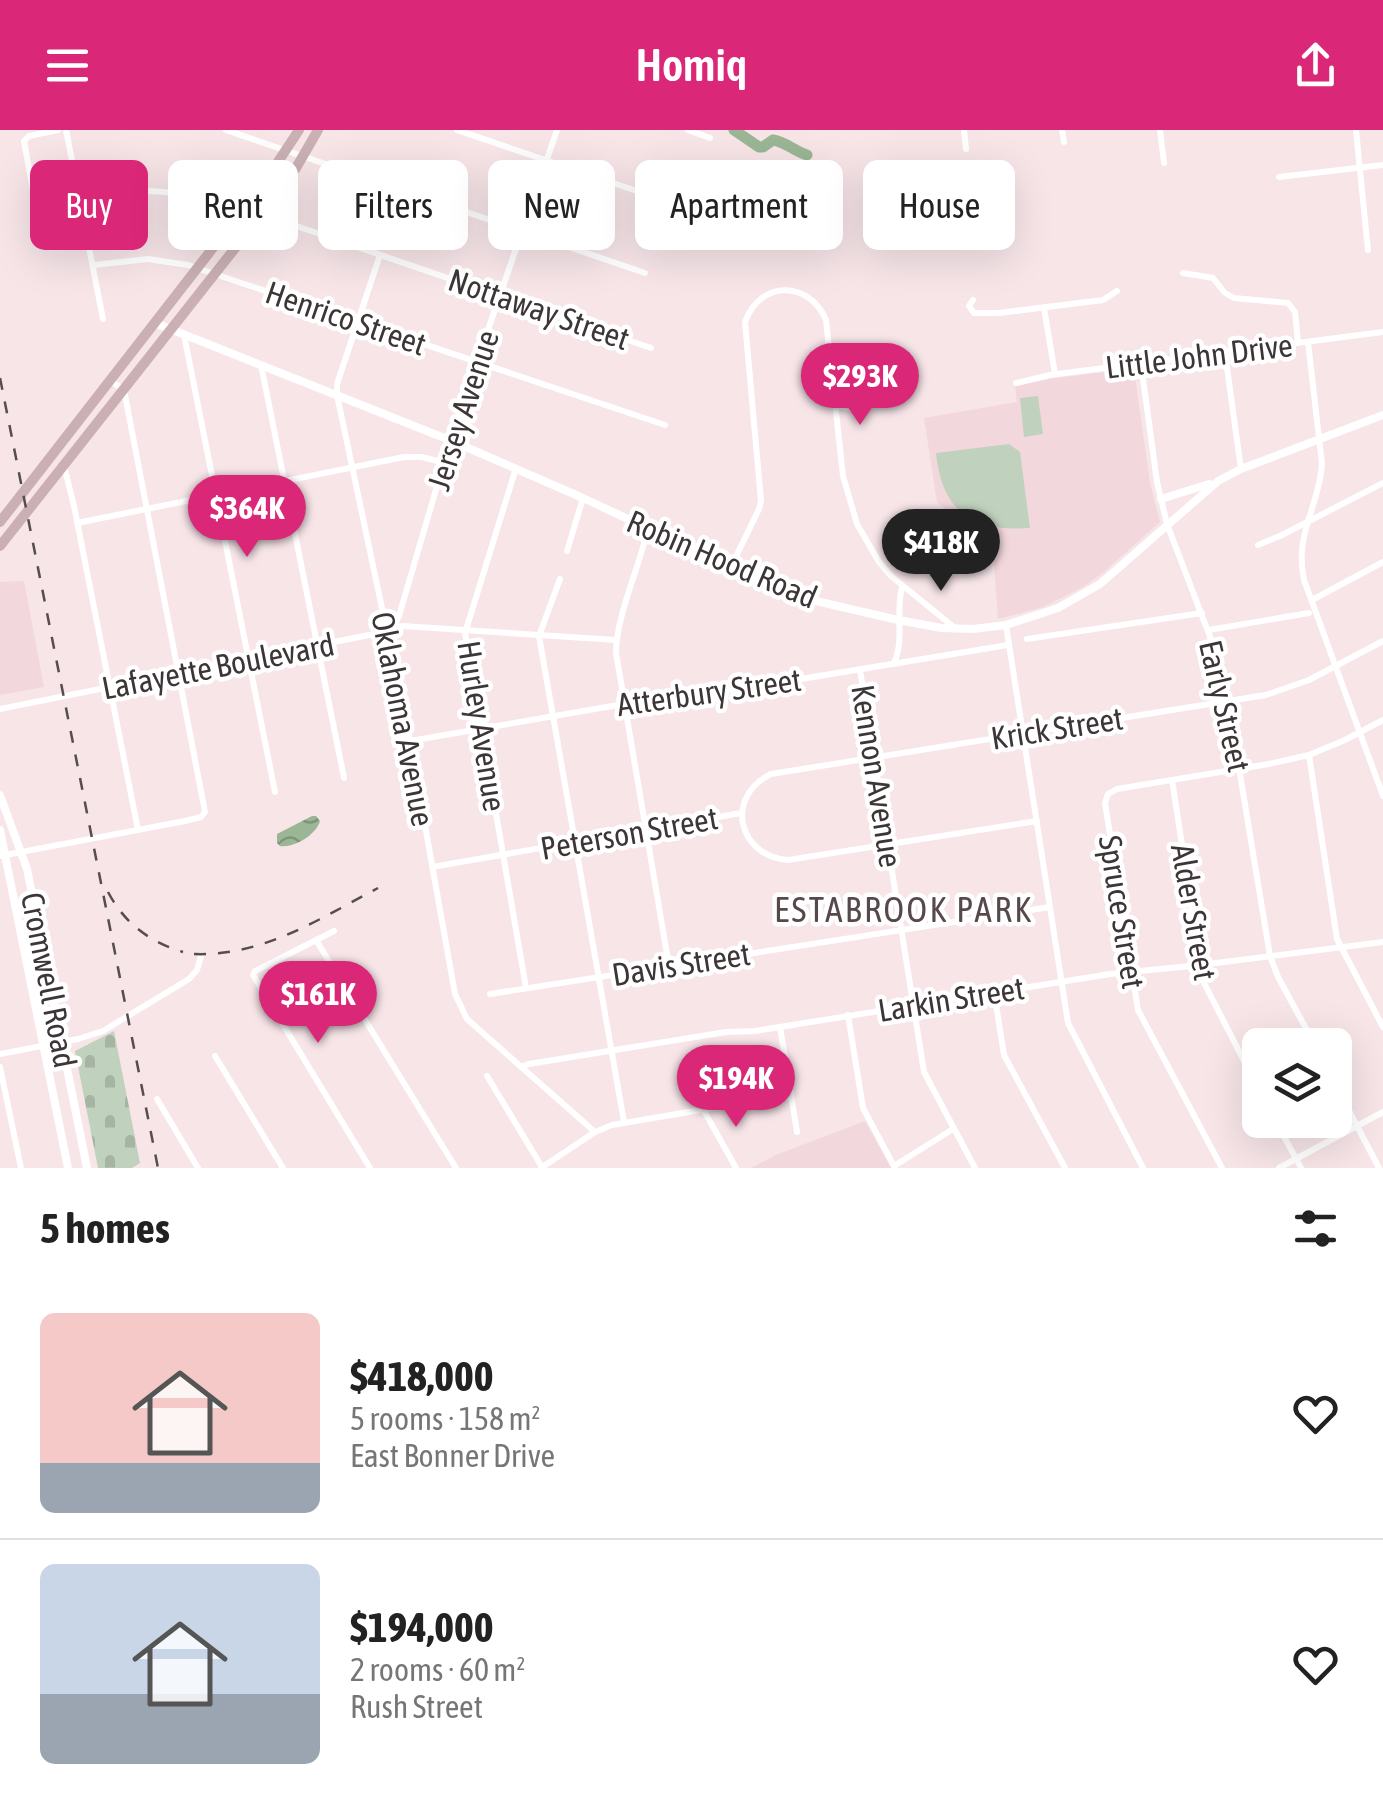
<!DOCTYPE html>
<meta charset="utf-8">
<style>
body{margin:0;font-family:"Asap Condensed",sans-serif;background:#f2f2f2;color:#222;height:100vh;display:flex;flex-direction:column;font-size:38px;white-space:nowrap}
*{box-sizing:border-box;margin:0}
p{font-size:32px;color:#767676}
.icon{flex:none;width:55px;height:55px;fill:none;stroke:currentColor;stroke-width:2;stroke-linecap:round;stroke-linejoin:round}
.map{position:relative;height:1038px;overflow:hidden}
.panel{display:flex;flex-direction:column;background:#fff;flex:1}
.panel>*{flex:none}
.top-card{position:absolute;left:30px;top:30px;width:1325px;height:90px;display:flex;gap:20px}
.controls{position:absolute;left:1242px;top:898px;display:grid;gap:20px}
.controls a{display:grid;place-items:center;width:110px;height:110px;border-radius:15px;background:#fff;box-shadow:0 10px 40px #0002;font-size:50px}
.price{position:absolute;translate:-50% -85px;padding:0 22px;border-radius:35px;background:#db2777;color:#fff;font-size:32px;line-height:65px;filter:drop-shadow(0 2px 5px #0008)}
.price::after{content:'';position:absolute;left:50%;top:60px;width:30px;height:22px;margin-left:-15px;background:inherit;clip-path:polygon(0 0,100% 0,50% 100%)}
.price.active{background:#222;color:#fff}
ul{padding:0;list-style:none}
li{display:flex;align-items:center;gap:30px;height:250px;padding:0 40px}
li+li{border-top:2px solid #e0e0e0}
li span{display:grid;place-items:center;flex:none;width:280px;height:200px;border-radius:15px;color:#555}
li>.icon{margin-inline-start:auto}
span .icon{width:120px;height:120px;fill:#fffc;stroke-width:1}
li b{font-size:42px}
h2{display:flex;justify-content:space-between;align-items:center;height:120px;padding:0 40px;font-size:42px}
.chip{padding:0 35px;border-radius:15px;background:#fff;box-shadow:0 10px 40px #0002;font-size:35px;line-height:90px}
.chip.active{background:#db2777;color:#fff}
header{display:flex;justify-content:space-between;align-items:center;height:130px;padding:0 40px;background:#db2777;color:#fff;font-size:45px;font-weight:600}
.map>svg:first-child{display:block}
.built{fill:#f2d8dd}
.grass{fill:#c0d2bd}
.cemetery{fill:url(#cemetery-stones)}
.water{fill:url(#water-waves)}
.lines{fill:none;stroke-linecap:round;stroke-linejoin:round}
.river{stroke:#9ab695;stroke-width:11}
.minor{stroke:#fff;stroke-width:6}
.tertiary{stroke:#fff;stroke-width:8}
.primary{stroke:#cab0b5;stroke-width:10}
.rail{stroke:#554d4e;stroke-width:2.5;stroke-dasharray:12 12;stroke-linecap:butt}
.labels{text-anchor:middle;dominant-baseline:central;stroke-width:9;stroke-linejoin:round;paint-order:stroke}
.street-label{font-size:32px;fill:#3d3637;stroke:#fff}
.neighbourhood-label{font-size:35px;letter-spacing:2.5px;fill:#57484b;stroke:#fff}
</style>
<header><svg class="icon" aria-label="menu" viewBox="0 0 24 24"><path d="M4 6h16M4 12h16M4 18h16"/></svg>Homiq<svg class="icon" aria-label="share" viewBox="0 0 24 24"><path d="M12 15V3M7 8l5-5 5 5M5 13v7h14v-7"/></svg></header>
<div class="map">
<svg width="1383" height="1038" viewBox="0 0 1383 1038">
<defs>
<pattern id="cemetery-stones" width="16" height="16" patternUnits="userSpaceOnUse" patternTransform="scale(2.5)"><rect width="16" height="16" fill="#c0d2bd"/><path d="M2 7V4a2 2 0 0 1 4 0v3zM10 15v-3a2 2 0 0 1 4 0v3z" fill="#a6b5a3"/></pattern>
<pattern id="water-waves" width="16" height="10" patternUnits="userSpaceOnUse" patternTransform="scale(2.5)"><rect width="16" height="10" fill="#9ab695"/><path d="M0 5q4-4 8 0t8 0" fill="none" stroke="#7f957a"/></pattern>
</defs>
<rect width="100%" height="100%" fill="#f7e5e8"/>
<g class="built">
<path d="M1134,239l16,114 10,39 -56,50 -21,15 -40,20 -45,12 -5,-69 -56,-48 -13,-84 93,-16 -2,-16 39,-8z"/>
<path d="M24,451l20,106 -44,8v-113z"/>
<path d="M865,991l26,47h-140l25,-13z"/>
</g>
<g class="grass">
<path d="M1038,266l5,38 -19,3 -4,-39z"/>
<path d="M1009,314l11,8 10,76c-58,4 -88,-16 -94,-75z"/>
</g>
<path class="cemetery" d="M114,901l26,132 -8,5h-34l-23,-117z"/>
<path class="water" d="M312,686h4l4,5c-4,14 -26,27 -40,25l-3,-3v-9z"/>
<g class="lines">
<path class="river" d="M734,0l25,17h4l10,-7c13,2 21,11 34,15"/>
<g class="minor">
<path d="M66,0l37,189"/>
<path d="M226,0l419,143"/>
<path d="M457,0l227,77"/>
<path d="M688,0l22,8"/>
<path d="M964,0l2,19"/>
<path d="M1062,0l2,12"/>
<path d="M1160,0l4,33"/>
<path d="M1356,0l12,120"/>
<path d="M1279,47l104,-12"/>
<path d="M79,66c61,-9 107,-6 165,12l407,140"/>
<path d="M38,88l-14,-77 5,-5 29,-6"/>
<path d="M380,125l-43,129v11l73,346 45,253 12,25 128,113"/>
<path d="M94,135l54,-6 40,6 477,160"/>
<path d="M1183,143l30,5 12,15 9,5 54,5 7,9 3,31"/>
<path d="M973,170l-4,6 5,7h25l104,-13 14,-9"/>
<path d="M1044,178l11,66"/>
<path d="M184,205l91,457"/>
<path d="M1308,212l14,122c-3,44 -28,69 -18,116l79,216"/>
<path d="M1225,223l16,116"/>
<path d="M1141,234l16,118 10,42 56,147 47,285 8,21 37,68"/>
<path d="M261,235l83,413"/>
<path d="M1016,253l34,-8 333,-43"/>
<path d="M836,275l21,5 21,-11"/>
<path d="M64,336l10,40 64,324"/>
<path d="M516,338l-51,165 61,355"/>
<path d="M77,393l327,-66h18l23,6"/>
<path d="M648,398c-8,38 -32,88 -32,125l53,313"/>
<path d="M1258,415l22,-9 103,-53"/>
<path d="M567,421l16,-53"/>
<path d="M731,437l28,-58 2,-8 -16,-179c15,-42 64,-42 81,-2l17,156 14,48 22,38 12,14 64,52"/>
<path d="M560,449l-21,57 85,486"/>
<path d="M1312,470l71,-38"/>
<path d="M1006,495l62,398 75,145"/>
<path d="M392,498l7,-12 55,-188 103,-298"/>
<path d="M1209,500l100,-17"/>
<path d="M1027,509l175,-26"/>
<path d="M894,533c11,-24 1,-50 8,-76"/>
<path d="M860,540l64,402 51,96"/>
<path d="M0,579l379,-76 23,-7 214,14"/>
<path d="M410,611l214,-37 128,-17 256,-42"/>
<path d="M1309,625l28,184 46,88"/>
<path d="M1172,650l31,201 57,111"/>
<path d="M1037,691l-249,39c-50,-4 -64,-63 -17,-86l495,-79 43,-15 74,-39"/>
<path d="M0,726l185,-35 16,-4 4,-5 -81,-422 -13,-9"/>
<path d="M432,737l309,-54"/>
<path d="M334,801l-79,40 -2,4 117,193"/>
<path d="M316,810l140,228"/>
<path d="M994,862l10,63 61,113"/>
<path d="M490,864l560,-87"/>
<path d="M848,885l15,93 32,60"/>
<path d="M780,897l17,105"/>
<path d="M0,924l78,-15 25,-8 86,-52 8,-9 4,-14"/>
<path d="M215,926l68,112"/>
<path d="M0,937l21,101"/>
<path d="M521,937l8,-3 197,-32 29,-1 355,-57 90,-9 183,-23"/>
<path d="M487,946l55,91"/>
<path d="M1335,954l44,84"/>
<path d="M157,969l41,69"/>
<path d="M703,979l33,59"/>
<path d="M1275,990l26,48"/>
<path d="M894,1036l59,-37"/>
<path d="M541,1038l54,-36 17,-7 106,-18 73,-10"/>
<path d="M1222,1038l-84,-158 -33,-207 3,-9 9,-5 152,-25 40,-9 36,-15 38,-20"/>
<path d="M1279,1038l104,-56"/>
</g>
<g class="tertiary">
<path d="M155,193l297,118 131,57 207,97 108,25 44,8 31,1 33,-4 52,-17 42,-24 118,-103 23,-12 142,-54"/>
<path d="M1161,369l48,-15"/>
<path d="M0,665l27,74 60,299"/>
<path d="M0,700l68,338"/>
</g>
<g class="primary">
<path d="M0,392l268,-345 31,-47"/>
<path d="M0,416l262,-332 34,-46 22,-38"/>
</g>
<g class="rail">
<path d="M0,248l158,790"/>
<path d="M108,762c17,32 42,50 75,60"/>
<path d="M194,824c68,3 127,-36 184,-66"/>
</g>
</g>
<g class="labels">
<g class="street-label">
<text transform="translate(539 179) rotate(19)">Nottaway Street</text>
<text transform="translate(346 188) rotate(19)">Henrico Street</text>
<text transform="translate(1199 226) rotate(-7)">Little John Drive</text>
<text transform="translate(463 280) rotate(-72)">Jersey Avenue</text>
<text transform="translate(722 429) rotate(23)">Robin Hood Road</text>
<text transform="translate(218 536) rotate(-11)">Lafayette Boulevard</text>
<text transform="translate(709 562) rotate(-8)">Atterbury Street</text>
<text transform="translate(1225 576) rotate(77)">Early Street</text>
<text transform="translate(403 589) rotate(79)">Oklahoma Avenue</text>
<text transform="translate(482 596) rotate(81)">Hurley Avenue</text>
<text transform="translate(1057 598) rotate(-9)">Krick Street</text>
<text transform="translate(877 646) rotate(81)">Kennon Avenue</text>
<text transform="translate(629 703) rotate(-10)">Peterson Street</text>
<text transform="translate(1122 782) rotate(81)">Spruce Street</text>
<text transform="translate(1194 782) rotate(80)">Alder Street</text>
<text transform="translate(681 834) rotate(-9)">Davis Street</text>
<text transform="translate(49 850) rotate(79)">Cromwell Road</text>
<text transform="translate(951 869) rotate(-9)">Larkin Street</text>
</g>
<g class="neighbourhood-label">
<text x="904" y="779">ESTABROOK PARK</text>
</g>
</g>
</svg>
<div class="controls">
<a><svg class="icon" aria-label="layers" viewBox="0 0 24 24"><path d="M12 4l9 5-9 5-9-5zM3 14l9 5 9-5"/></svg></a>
</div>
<b class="price" style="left:860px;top:298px">$293K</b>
<b class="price" style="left:247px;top:430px">$364K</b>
<b class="price active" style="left:941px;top:464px">$418K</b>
<b class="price" style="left:318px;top:916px">$161K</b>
<b class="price" style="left:736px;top:1000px">$194K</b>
<div class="top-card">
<a class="chip active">Buy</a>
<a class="chip">Rent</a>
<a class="chip">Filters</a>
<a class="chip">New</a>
<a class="chip">Apartment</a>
<a class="chip">House</a>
</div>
</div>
<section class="panel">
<h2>5 homes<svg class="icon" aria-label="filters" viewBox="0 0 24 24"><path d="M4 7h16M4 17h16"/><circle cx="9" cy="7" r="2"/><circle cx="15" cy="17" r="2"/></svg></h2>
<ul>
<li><span style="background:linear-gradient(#f6c9c9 75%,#9aa5b1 0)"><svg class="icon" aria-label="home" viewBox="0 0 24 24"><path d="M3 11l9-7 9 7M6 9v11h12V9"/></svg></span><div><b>$418,000</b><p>5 rooms · 158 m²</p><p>East Bonner Drive</p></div><svg class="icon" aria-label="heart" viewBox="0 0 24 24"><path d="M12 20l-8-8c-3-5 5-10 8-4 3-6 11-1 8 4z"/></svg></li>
<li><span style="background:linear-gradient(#c9d6e8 65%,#9aa5b1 0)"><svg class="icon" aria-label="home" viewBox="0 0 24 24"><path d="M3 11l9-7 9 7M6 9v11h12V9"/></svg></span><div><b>$194,000</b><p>2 rooms · 60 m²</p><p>Rush Street</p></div><svg class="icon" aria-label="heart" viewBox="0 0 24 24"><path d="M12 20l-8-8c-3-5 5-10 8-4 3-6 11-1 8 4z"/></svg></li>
</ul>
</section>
